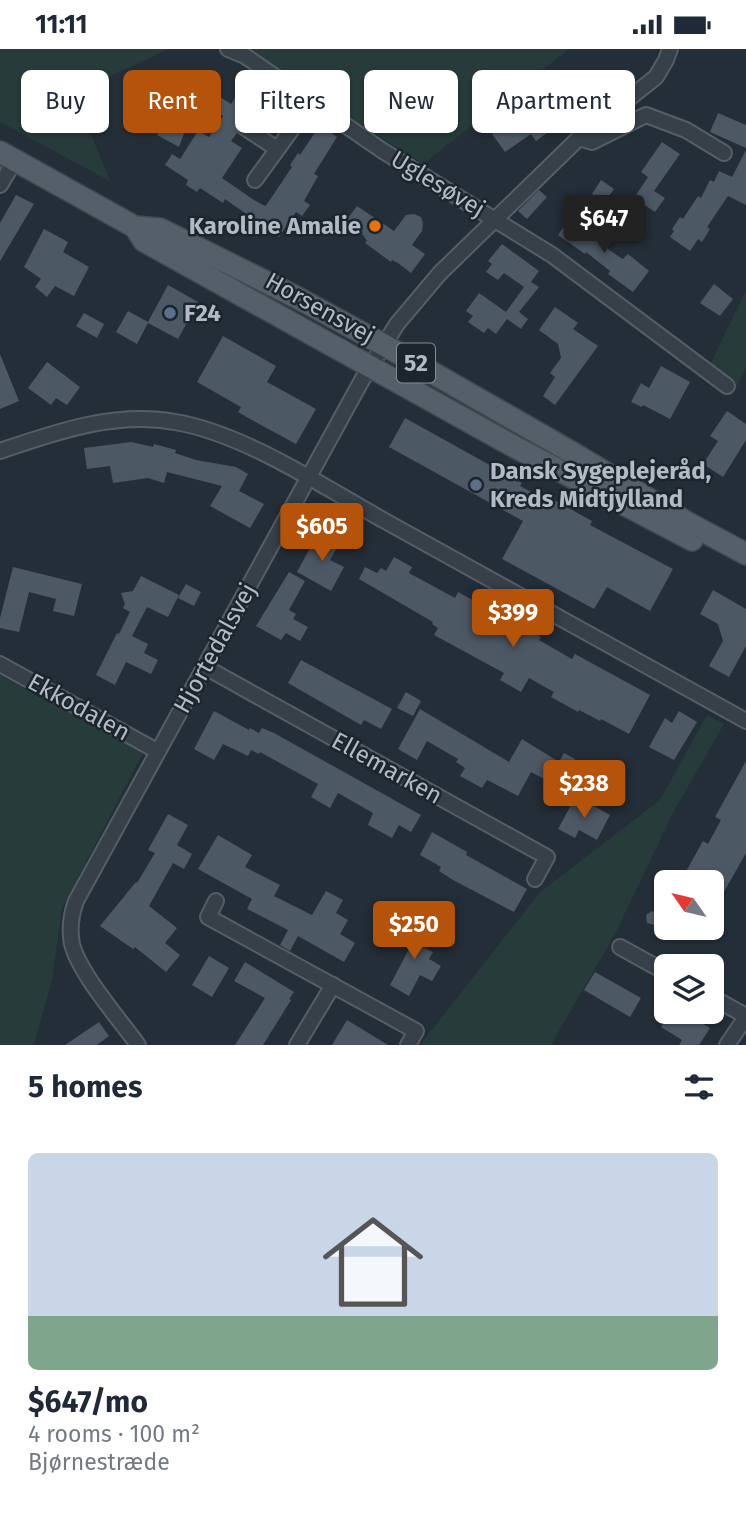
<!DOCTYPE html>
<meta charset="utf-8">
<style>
body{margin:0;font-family:"Fira Sans",sans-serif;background:#f6f6f7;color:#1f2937;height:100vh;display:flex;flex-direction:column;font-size:26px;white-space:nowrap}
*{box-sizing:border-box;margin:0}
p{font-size:23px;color:#747a83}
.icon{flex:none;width:38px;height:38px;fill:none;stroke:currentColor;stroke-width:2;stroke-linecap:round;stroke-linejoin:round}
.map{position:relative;height:996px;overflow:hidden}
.panel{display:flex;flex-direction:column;background:#fff;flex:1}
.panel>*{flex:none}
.guide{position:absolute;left:21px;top:21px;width:705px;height:63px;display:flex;gap:14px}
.needle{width:46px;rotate:304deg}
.controls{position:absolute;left:654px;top:821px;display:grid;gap:14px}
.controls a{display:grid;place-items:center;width:70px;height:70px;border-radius:10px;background:#fff;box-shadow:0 2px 5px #0004;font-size:35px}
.price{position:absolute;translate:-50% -60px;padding:0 16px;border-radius:7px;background:#b45309;color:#fff;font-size:23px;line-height:46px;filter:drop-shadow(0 2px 4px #0008)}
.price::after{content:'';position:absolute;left:50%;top:42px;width:21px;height:16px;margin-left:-10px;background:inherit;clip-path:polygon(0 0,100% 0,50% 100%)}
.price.on{background:#222;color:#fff}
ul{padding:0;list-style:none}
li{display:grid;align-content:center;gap:14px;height:371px;padding:0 28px}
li+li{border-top:2px solid #e0e1e3}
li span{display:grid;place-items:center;height:217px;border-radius:10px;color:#555}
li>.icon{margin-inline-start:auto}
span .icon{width:126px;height:126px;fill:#fffc;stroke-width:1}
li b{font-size:30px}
h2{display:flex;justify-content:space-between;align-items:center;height:84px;padding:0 28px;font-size:30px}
.chip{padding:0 24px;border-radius:10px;background:#fff;box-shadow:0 2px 5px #0004;font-size:24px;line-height:63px}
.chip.on{background:#b45309;color:#fff}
.status{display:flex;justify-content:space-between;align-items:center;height:49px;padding:0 35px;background:#fff;direction:ltr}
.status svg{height:19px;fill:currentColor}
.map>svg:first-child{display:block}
.green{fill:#263b3a}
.building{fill:#4c5864}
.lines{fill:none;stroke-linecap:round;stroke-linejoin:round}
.minor-casing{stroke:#555e66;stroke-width:18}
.primary-casing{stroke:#404952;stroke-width:24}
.minor{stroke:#374049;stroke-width:14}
.primary{stroke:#555f69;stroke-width:21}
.food-dot{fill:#e8710a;stroke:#1c252d;stroke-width:2.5}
.service-dot{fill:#5c6f8a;stroke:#1c252d;stroke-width:2.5}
.labels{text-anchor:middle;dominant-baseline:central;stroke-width:5;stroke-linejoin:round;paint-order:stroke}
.shield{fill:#1c252d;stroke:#858e97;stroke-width:2}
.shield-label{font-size:23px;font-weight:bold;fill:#b2bbc5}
.street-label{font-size:24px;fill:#b2bbc5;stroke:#1c252d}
.poi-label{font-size:24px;font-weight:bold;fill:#b2bbc5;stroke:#1c252d;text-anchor:start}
</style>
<div class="status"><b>11:11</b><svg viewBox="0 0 49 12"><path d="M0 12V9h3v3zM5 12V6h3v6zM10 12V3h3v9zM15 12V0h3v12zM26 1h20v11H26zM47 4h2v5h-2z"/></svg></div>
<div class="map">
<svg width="746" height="996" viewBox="0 0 746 996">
<rect width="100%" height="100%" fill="#242e38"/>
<g class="green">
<path d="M0,0h169l-95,44 36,88 -110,-59z"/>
<path d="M242,0h327l-146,115z"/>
<path d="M746,242v77l-9,18 -27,-22z"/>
<path d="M0,626l143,78 -81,155 -10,72 -18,65h-34z"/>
<path d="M707,666l17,9 -50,87 -59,123 -64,111h-131l120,-153 120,-92z"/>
</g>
<g class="building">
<path d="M248,30l17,12 -18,27h-7l-4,4 1,11 -6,8 11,7 -20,30 32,22 11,6 2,-2 25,-37 -2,-2 8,-12 2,2 20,-30 17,12 -23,37 4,2 -14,25 6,4 -8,11 -6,-4 -17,25 -54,-38 -2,4 -23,-15 -3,4 -11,-7 2,-5 -23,-15 7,-11 8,5 18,-28 11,6 14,-21 -10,-7 7,-12 11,7z"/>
<path d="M569,33l7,8 7,-6 15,18 -11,10 -2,-2 -26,22 -4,-5 -19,14 -5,-7 -26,18 -13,-18 13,-9 -6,-9 10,-7 -2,-4 11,-8 7,10 6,-4 6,7z"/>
<path d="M186,43l11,6 -18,49 -22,-12 2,-3 -7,-4 9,-16 13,5z"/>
<path d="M718,64l28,12v23l-36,-16z"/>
<path d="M662,93l18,12 -26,37 11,7 -10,14 -21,-14 14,-21 -7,-5z"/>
<path d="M746,101v55l-18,-9 -21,31 3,2 -8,13 -4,-3 -8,12 -20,-14 4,-6 -2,-2 8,-12 3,2 15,-23 3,2 9,-18 4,2 5,-11 13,6z"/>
<path d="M601,131l13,9 -9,13 -13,-8z"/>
<path d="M539,141l8,7 -20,22 -9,-8z"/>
<path d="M16,146l18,9 -34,57v-38z"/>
<path d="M357,157l37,25 12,-16 8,-1 7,3 2,6 -1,8 -10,14 13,9 -14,19 -13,-10 -6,-3 -1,2 -26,-19 2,-2 -4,-6 -18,-13z"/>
<path d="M571,168l24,17 -3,4 29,20 2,1 5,-5 21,17 -16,21 -25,-18 2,-3 -24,-19 -1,2 -27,-19z"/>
<path d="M44,180l24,13 -5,10 26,15 -15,29 -19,-10 -8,11 -12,-10 6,-8 -17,-12z"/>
<path d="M502,195l37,27 -8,11 8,5 -20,25 9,7 -7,10 -14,-10 -11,15 -8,-6 -4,5 -16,-11 5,-6 -7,-5 13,-18 27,19 18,-25 -20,-14 -6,7 -12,-8 6,-8 -4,-3z"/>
<path d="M714,235l19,15 -13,17 -20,-13z"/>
<path d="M168,236l30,17 -20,37 -30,-16 -11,21 -21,-12 12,-21 20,11z"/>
<path d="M555,258l23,16 -5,6 25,17 -43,59 -12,-9 12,-19 -5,-4 11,-15 -3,-14 -19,-14z"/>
<path d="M84,264l20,11 -7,14 -21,-12z"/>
<path d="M223,287l53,30 -9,16 49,27 -20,35 -46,-25 -12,-7 3,-5 -44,-25z"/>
<path d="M0,305l19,47 -19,8z"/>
<path d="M47,313l33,25 -13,18 -11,-7 -5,7 -23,-17z"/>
<path d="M661,317l29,16 -20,37 -27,-14 -1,2 -11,-5 10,-19 8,5z"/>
<path d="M727,362l19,13v16l-23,37 -20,-13 15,-23 -8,-5z"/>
<path d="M405,369l117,65 -2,3 32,17 2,-3 38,21 -2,4 83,44 -23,42 -43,-24 -13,22 -92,-50 21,-38 -134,-74z"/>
<path d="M131,393l22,5 1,-3 22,6 -1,3 21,7 40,7 12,7 -9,17 25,13 -14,24 -40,-22 12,-20 -55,-14 -3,11 -16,-5 -35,5 -3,-17 -23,3 -3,-21z"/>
<path d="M318,484l21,11 -9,16 14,7 -13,24 -34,-19z"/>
<path d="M394,508l18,10 -3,6 46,25 3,-6 18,10 -3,6 27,15 4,-8 37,22 -2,3 33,19 3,-5 75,41 -21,39 -28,-15 -1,2 -21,-11 -1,2 -27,-15 3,-5 -25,-14 -8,14 -21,-12 4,-7 -70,-38 4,-7 -6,-4 1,-2 -74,-43 6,-12 12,6 4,-5 5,3z"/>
<path d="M13,518l69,17 -8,32 -21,-5 3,-12 -27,-7 -10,40 -19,-4v-10z"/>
<path d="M289,523l16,9 -16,29 7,4 -3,5 15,8 -8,14 -14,-8 -5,7 -25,-14z"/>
<path d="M141,527l38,19 -11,22 -21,-10 -15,29 16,8 -4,9 14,7 -7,14 -25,-12 -11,23 -19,-10 21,-42 2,1 11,-22 -7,-4 2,-4 -4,-11 12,-2z"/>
<path d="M186,535l15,8 -7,14 -16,-8z"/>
<path d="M713,541l33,19v37l-17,31 -20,-11 14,-25 -5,-17 -18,-10z"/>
<path d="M301,611l91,49 -11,20 -17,-9 -3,5 -73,-42z"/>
<path d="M406,643l15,9 -8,15 -16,-8z"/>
<path d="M420,660l89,53 13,-23 37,23 5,-9 11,6 -9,17 13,8 -5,11 -43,-23 -13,24 -31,-16 -5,8 -22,-12 5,-8 -9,-6 2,-3 -31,-18 -10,19 -19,-11z"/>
<path d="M214,662l35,19 1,-2 9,5 3,-5 12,5 147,82 -10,17 -12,-7 -7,13 -24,-13 5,-12 -35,-20 -8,15 -19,-11 7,-13 -58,-32 -1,2 -8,-4 -3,6 -25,-12 -9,16 -20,-11z"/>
<path d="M679,662l18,11 -23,38 -25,-13 16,-29 7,5z"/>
<path d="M746,712v92l-34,60v-31h-32l23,-41 5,3 13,-24 -6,-3z"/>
<path d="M576,747l34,19 -13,25 -18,-10 -4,8 -17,-9z"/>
<path d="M168,765l20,11 -11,20 15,9 -8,15 -11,-6 -24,43 28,22 -12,15 15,12 -14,17 -31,-25 -2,2 -33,-23 36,-44 1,1 18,-30 -7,-3z"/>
<path d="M432,783l35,20 -1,3 61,34 -13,23 -61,-32 -14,-9 2,-4 -21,-12z"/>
<path d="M218,786l34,20 -7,12 35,18 -6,11 38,19 14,-24 17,9 -7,13 12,7 -8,14 15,9 -11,19 -46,-26 -8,15 -10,-6 8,-15 -41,-21 5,-10 -54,-30z"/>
<path d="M652,862l7,3 1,7 -6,4 -7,-2 -1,-8z"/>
<path d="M407,874l19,12 -6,11 13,6 -4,7 12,7 -9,15 -12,-6 -11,21 -19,-11 19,-36 -12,-7z"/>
<path d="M209,907l20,12 -17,29 -20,-12z"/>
<path d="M245,913l49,30 -5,7 2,1 -28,45h-28l30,-47 -31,-17z"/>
<path d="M595,923l46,26 -11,19 -46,-27z"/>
<path d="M671,962h19l13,9 -1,3 8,5 -11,17h-20l3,-5 -21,-13z"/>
<path d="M347,971l41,25h-56z"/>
<path d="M99,973l10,14 -12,9h-32z"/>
</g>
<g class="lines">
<defs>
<g id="minor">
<path d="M228,0l17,7 138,95 169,104 175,131"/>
<path d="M244,78l33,22"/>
<path d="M579,89l13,4 54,-27 40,15 38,23"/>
<path d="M255,131l56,-77"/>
<path d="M0,136l15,-25"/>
<path d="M0,402c56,-19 115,-40 175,-29 68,11 149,65 210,99 120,67 241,133 361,200"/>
<path d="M0,615l157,87"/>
<path d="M205,618l342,190 -12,22"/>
<path d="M216,852l-8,16 208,114 -8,14"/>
<path d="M620,898l47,26"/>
<path d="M712,948l34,19"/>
<path d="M138,996c-18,-25 -59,-72 -66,-101 -3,-15 -1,-29 4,-43l286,-521 35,-56 43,-51 139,-135 77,-61 10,-17 4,-11"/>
<path d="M297,996l36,-60"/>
<path d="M727,996l19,-28"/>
</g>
<g id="primary">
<path d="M0,103l135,75 25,2 136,68 88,48 194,111 110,67 58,31"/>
<path d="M135,178l9,14 369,205 179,94"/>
</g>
</defs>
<use href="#minor" class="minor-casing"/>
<use href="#primary" class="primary-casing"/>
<use href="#minor" class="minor"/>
<use href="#primary" class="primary"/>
</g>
<circle class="food-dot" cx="375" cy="177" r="7"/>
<g class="service-dot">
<circle cx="170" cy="264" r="7"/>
<circle cx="476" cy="436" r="7"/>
</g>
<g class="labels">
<rect class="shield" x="397" y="294.5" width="38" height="39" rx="5"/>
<g class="shield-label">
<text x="416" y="314">52</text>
</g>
<g class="street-label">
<text transform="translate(438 135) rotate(31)">Uglesøvej</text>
<text transform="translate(320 259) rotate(29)">Horsensvej</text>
<text transform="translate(215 599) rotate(-61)">Hjortedalsvej</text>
<text transform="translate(79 658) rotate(29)">Ekkodalen</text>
<text transform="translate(387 719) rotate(29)">Ellemarken</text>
</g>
<g class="poi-label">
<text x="361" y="177" text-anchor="end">Karoline Amalie</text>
<text x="184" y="264">F24</text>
<text x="490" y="422">Dansk Sygeplejeråd,<tspan x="490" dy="28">Kreds Midtjylland</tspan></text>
</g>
</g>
</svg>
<div class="controls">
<a><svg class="needle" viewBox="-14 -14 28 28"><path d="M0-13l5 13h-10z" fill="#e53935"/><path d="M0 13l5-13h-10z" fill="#747a83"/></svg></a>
<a><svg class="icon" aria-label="layers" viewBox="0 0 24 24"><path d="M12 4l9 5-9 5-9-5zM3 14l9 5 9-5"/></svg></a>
</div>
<b class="price on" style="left:604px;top:206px">$647</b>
<b class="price" style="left:322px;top:514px">$605</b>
<b class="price" style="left:513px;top:600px">$399</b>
<b class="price" style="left:584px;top:771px">$238</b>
<b class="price" style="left:414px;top:912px">$250</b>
<div class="guide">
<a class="chip">Buy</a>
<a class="chip on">Rent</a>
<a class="chip">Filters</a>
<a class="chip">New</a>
<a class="chip">Apartment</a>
</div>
</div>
<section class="panel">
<h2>5 homes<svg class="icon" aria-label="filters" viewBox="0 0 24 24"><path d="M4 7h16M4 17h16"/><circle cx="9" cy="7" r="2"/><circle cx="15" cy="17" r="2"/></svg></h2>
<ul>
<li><span style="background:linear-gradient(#c9d6e8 75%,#7fa58c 0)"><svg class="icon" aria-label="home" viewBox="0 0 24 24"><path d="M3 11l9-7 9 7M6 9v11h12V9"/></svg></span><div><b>$647/mo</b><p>4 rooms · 100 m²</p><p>Bjørnestræde</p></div></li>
</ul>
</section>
